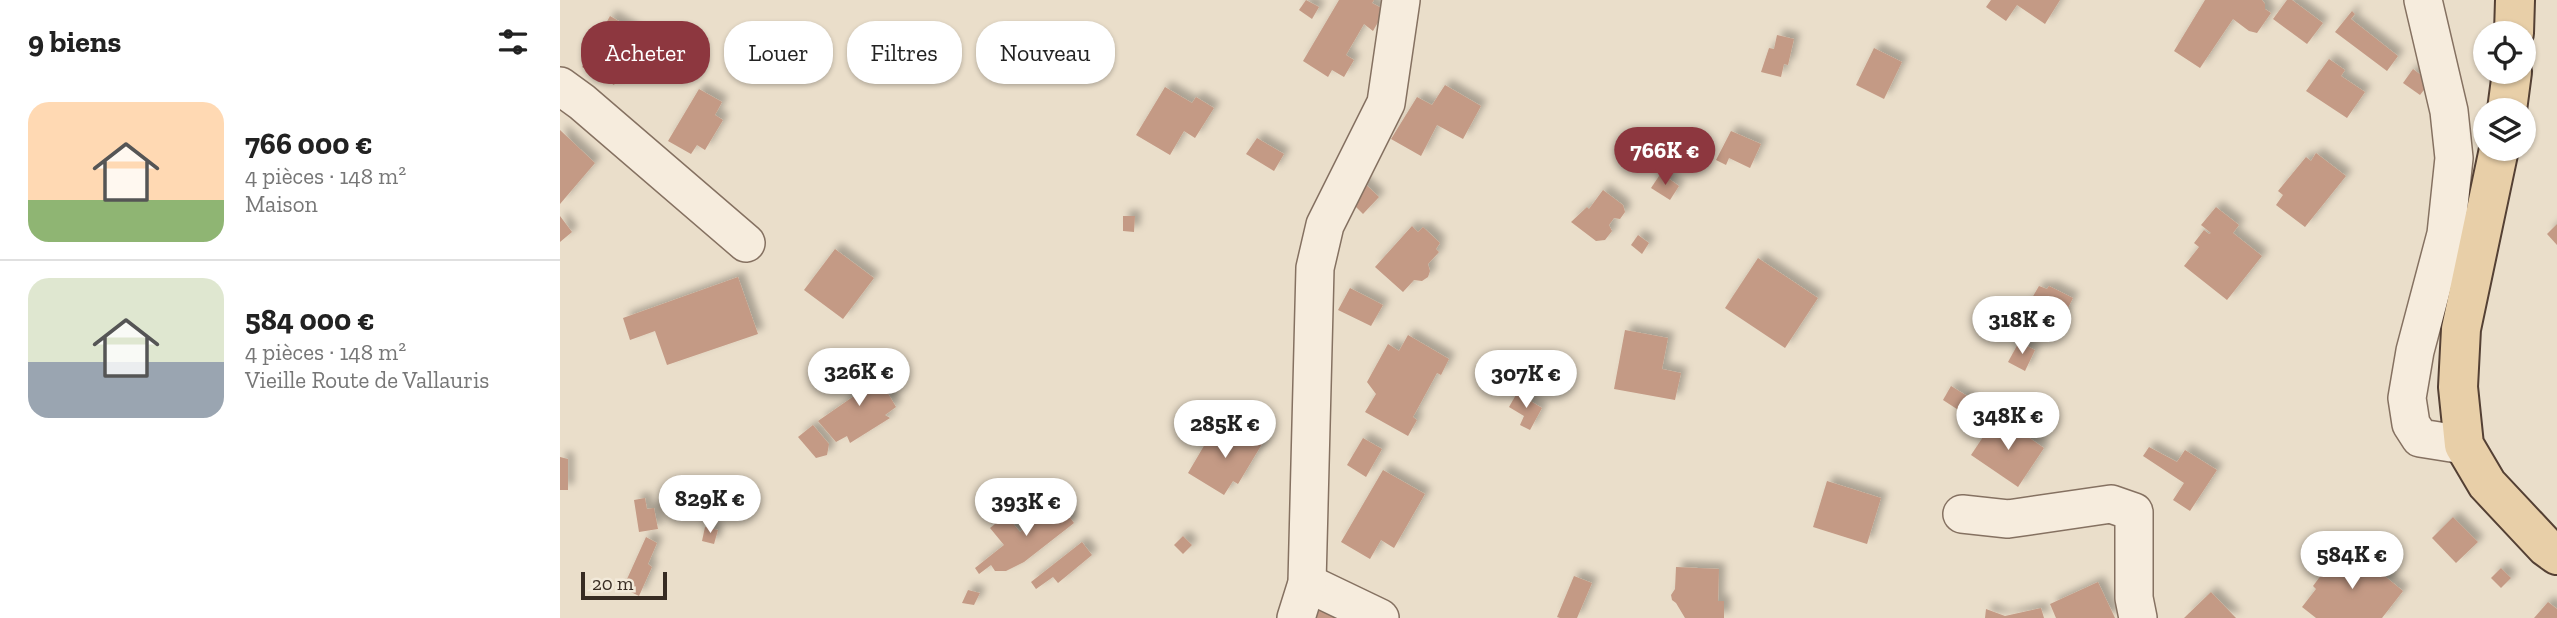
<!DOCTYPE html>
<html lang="fr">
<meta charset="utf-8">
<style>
body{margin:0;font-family:"Zilla Slab",serif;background:#f2f2f2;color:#222;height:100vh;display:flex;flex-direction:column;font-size:26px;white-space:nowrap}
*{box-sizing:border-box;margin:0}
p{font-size:23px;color:#767676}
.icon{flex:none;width:38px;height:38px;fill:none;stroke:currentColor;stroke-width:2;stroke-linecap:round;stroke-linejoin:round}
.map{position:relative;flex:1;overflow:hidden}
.panel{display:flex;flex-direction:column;background:#fff;width:560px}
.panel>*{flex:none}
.banner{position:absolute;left:21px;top:21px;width:665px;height:63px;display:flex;gap:14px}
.buttons{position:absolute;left:1913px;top:21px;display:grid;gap:14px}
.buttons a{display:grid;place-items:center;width:63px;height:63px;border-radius:50%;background:#fff;box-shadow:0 2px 5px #0004;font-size:35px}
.scale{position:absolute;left:21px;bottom:18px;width:86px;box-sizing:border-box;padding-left:7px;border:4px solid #372b22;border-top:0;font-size:19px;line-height:24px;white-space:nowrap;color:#372b22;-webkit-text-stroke:5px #f2e9d9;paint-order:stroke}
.price{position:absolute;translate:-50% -60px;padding:0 16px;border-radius:24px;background:#fff;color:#222;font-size:23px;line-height:46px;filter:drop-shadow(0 2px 4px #0008)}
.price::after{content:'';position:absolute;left:50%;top:42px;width:21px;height:16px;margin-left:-10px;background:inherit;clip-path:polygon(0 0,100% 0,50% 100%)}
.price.active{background:#8d373f;color:#fff}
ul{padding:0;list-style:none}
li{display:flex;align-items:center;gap:21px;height:175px;padding:0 28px}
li+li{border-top:2px solid #e0e0e0}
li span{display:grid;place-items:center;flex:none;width:196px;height:140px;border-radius:21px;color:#555}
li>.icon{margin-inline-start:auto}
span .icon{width:84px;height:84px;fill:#fffc;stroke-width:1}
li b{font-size:30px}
h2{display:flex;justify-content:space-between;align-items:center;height:84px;padding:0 28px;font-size:30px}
.chip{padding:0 24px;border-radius:28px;background:#fff;box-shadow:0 2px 5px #0004;font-size:24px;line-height:63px}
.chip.active{background:#8d373f;color:#fff}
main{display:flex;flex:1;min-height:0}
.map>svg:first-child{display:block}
.building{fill:#c49a85;filter:url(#shadow)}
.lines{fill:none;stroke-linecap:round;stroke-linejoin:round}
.minor-casing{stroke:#857161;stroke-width:40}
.major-casing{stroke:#544034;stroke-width:42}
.minor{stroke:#f6ecdd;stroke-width:37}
.major{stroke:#e8cfa8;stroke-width:38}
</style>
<main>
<section class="panel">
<h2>9 biens<svg class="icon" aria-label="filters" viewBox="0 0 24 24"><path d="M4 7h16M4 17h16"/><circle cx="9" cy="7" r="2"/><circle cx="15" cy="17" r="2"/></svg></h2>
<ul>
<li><span style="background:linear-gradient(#ffd9b3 70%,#8fb573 0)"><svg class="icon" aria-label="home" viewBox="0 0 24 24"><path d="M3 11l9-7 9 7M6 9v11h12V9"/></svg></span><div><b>766 000 €</b><p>4 pièces · 148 m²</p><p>Maison</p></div></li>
<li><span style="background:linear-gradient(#dfe7d0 60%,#9aa5b1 0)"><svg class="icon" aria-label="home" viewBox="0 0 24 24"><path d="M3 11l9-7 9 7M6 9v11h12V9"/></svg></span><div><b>584 000 €</b><p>4 pièces · 148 m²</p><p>Vieille Route de Vallauris</p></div></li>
</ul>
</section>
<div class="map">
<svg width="1997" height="618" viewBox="0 0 1997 618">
<defs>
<filter id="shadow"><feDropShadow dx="6" dy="-6" stdDeviation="3.5" flood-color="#0004"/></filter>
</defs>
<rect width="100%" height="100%" fill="#eadeca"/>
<g class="building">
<path d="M746,0l13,7 -7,12 -13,-9z"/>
<path d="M779,0h35l-2,3 13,7 -12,21 -9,-7 -18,31 8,5 -10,17 -12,-7 -4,7 -25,-16z"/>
<path d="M1431,0h69l-15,24 -28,-19 -11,16 -20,-14z"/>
<path d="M1645,0h57l3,4v5l6,4 -14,20 -8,-2 -16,-12 -33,49 -26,-17z"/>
<path d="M1727,0h5l31,23 -16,21 -34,-25z"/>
<path d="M1792,11l3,3 -4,5 47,37 -11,15 -52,-39z"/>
<path d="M50,16l24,14 -9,16 8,5 -19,34 -32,-18z"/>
<path d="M1217,35l17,4 -6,26 -4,-1 -3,13 -20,-5 8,-24 5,1z"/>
<path d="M1314,48l28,14 -18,37 -28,-14z"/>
<path d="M1769,59l16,11 -4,6 24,16 -18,26 -41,-27z"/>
<path d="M1853,69l17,13 -10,13 -17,-12z"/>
<path d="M885,85l36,21 -18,33 -26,-14 -16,31 -30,-17 26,-42 15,8z"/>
<path d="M605,87l27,16 4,-6 18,11 -19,30 -11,-7 -14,24 -34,-20z"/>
<path d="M139,89l23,13 -7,13 8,5 -18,30 -8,-5 -6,9 -23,-13z"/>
<path d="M0,130l35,33 -35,41z"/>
<path d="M1171,131l30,13 -11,24 -21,-10 -3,7 -10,-5z"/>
<path d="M697,138l27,16 -10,17 -28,-17z"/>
<path d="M1756,153l30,23 -41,51 -29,-22 7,-10 -5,-4 28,-34 5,4z"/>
<path d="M1101,173l18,13 -9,14 -19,-12z"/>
<path d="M800,179l19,18 -16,17 -13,-13z"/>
<path d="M1043,190l20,15 2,7 -5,7 -6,-1 -5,7 3,6 -7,9 -9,1 -25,-19 16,-15 2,2z"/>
<path d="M1656,207l23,18 -6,8 29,23 -35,44 -43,-34 15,-19 -5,-4 10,-13 5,4 2,-1 -10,-8z"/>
<path d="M0,216l12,16 -12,10z"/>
<path d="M563,216h12l-1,16 -11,-1z"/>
<path d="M1997,224v21l-10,-11z"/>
<path d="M852,226l6,6 5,-5 17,16 -4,6 3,3 -11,12 2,7 -2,6 -6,4 -8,-1 -11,12 -28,-25z"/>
<path d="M1078,235l11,8 -7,11 -11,-9z"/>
<path d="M275,249l39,29 -31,41 -39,-29z"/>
<path d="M1198,258l60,40 -33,50 -60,-40z"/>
<path d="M178,277l20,57 -91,31 -12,-34 -25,9 -7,-22z"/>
<path d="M1479,286l8,3 2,-3 24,12 -17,34 -34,-17z"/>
<path d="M790,288l33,17 -12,21 -33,-16z"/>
<path d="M1065,330l43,8 -6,31 19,4 -6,27 -61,-11z"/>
<path d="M848,335l41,24 -8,16 -4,-2 -24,44 4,3 -9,16 -43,-24 11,-18 -9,-12 21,-38 11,7z"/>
<path d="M1459,342l16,8 -10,21 -17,-9z"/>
<path d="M300,362l12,19 7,-3 17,29 -11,8 5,3 -40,25 -3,-7 -11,6 -18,-21 39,-27 -15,-19z"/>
<path d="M1391,386l21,13 -9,14 -20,-13z"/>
<path d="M957,393l25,15 -12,22 -10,-5 4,-9 -15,-9z"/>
<path d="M1437,416l47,32 -26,39 -47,-32z"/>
<path d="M253,425l16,19 -2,11 -11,3 -18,-21z"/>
<path d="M668,425l34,19 -24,40 -5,-3 -9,14 -36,-22 20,-34 10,5z"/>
<path d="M803,438l19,11 -16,28 -19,-12z"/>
<path d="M1589,447l28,15 8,-12 32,20 -27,41 -17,-11 11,-17 -41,-27z"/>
<path d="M0,457l8,2v31h-8z"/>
<path d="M823,470l42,24 -31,54 -13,-8 -11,19 -29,-17z"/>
<path d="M1267,481l54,17 -14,46 -54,-17z"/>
<path d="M85,498l2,11 7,-1 4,21 -19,3 -5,-32z"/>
<path d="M499,504l9,3v8l6,8 -50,39 -18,9h-11l-4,-6 -12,9 -4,-6 29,-23 -14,-17 16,-13 14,17 22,-17 -2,-3 8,-7 4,4z"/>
<path d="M1893,517l25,25 -22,21 -24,-25z"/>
<path d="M145,527l13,3 -4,14 -12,-3z"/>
<path d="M623,536l9,9 -9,9 -9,-9z"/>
<path d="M86,537l11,6 -9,21 4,3 -13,29 -16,-8z"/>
<path d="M522,542l10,13 -34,28 -5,-6 -17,12 -5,-7z"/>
<path d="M1789,547l54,44 -21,27h-66l-14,-11 14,-18 -3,-3 12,-16 4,3z"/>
<path d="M1116,567l43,2 -1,32h6v17h-39l-9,-15 -4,-3 -1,-5 4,-6z"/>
<path d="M1941,568l10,10 -10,10 -10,-10z"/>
<path d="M1014,576l18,7 -15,35h-17l-3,-1z"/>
<path d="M1538,582l17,36h-59l-6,-14z"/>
<path d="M408,590l12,3 -6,12 -12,-2z"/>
<path d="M1651,592l25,26h-52z"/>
<path d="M764,596l17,22h-27z"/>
<path d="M1988,602l9,7v9h-23z"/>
<path d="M1481,608l3,10h-59l1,-9 19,7z"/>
</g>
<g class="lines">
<defs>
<g id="minor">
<path d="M1863,0l26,111 5,47 -8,76 -31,117 -8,47 4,26 9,14 44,7"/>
<path d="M0,86l22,16 164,141"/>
<path d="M1402,514l46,5 103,-15 23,8v86l4,20"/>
<path d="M747,583l73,35"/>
<path d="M736,618l11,-35 8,-315 10,-43 61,-122 15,-103"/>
</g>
<g id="major">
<path d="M1954,33l1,-33"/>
<path d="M1947,110l5,-38"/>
<path d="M1939,149l-38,180 -3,58 6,58 23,39 59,63 11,8"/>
</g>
</defs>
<use href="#minor" class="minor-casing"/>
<use href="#major" class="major-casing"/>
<use href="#minor" class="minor"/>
<use href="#major" class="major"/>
</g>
</svg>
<div class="buttons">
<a><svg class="icon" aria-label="locate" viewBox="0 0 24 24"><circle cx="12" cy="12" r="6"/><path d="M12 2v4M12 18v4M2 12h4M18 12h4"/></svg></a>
<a><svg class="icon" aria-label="layers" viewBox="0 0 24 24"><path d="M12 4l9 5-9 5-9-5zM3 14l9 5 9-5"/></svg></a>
</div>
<div class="scale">20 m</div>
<b class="price active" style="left:1105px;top:187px">766K €</b>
<b class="price" style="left:1462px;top:356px">318K €</b>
<b class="price" style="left:299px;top:408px">326K €</b>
<b class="price" style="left:966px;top:410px">307K €</b>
<b class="price" style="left:1448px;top:452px">348K €</b>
<b class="price" style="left:665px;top:460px">285K €</b>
<b class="price" style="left:150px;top:535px">829K €</b>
<b class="price" style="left:466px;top:538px">393K €</b>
<b class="price" style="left:1792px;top:591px">584K €</b>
<div class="banner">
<a class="chip active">Acheter</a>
<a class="chip">Louer</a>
<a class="chip">Filtres</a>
<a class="chip">Nouveau</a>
</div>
</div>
</main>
